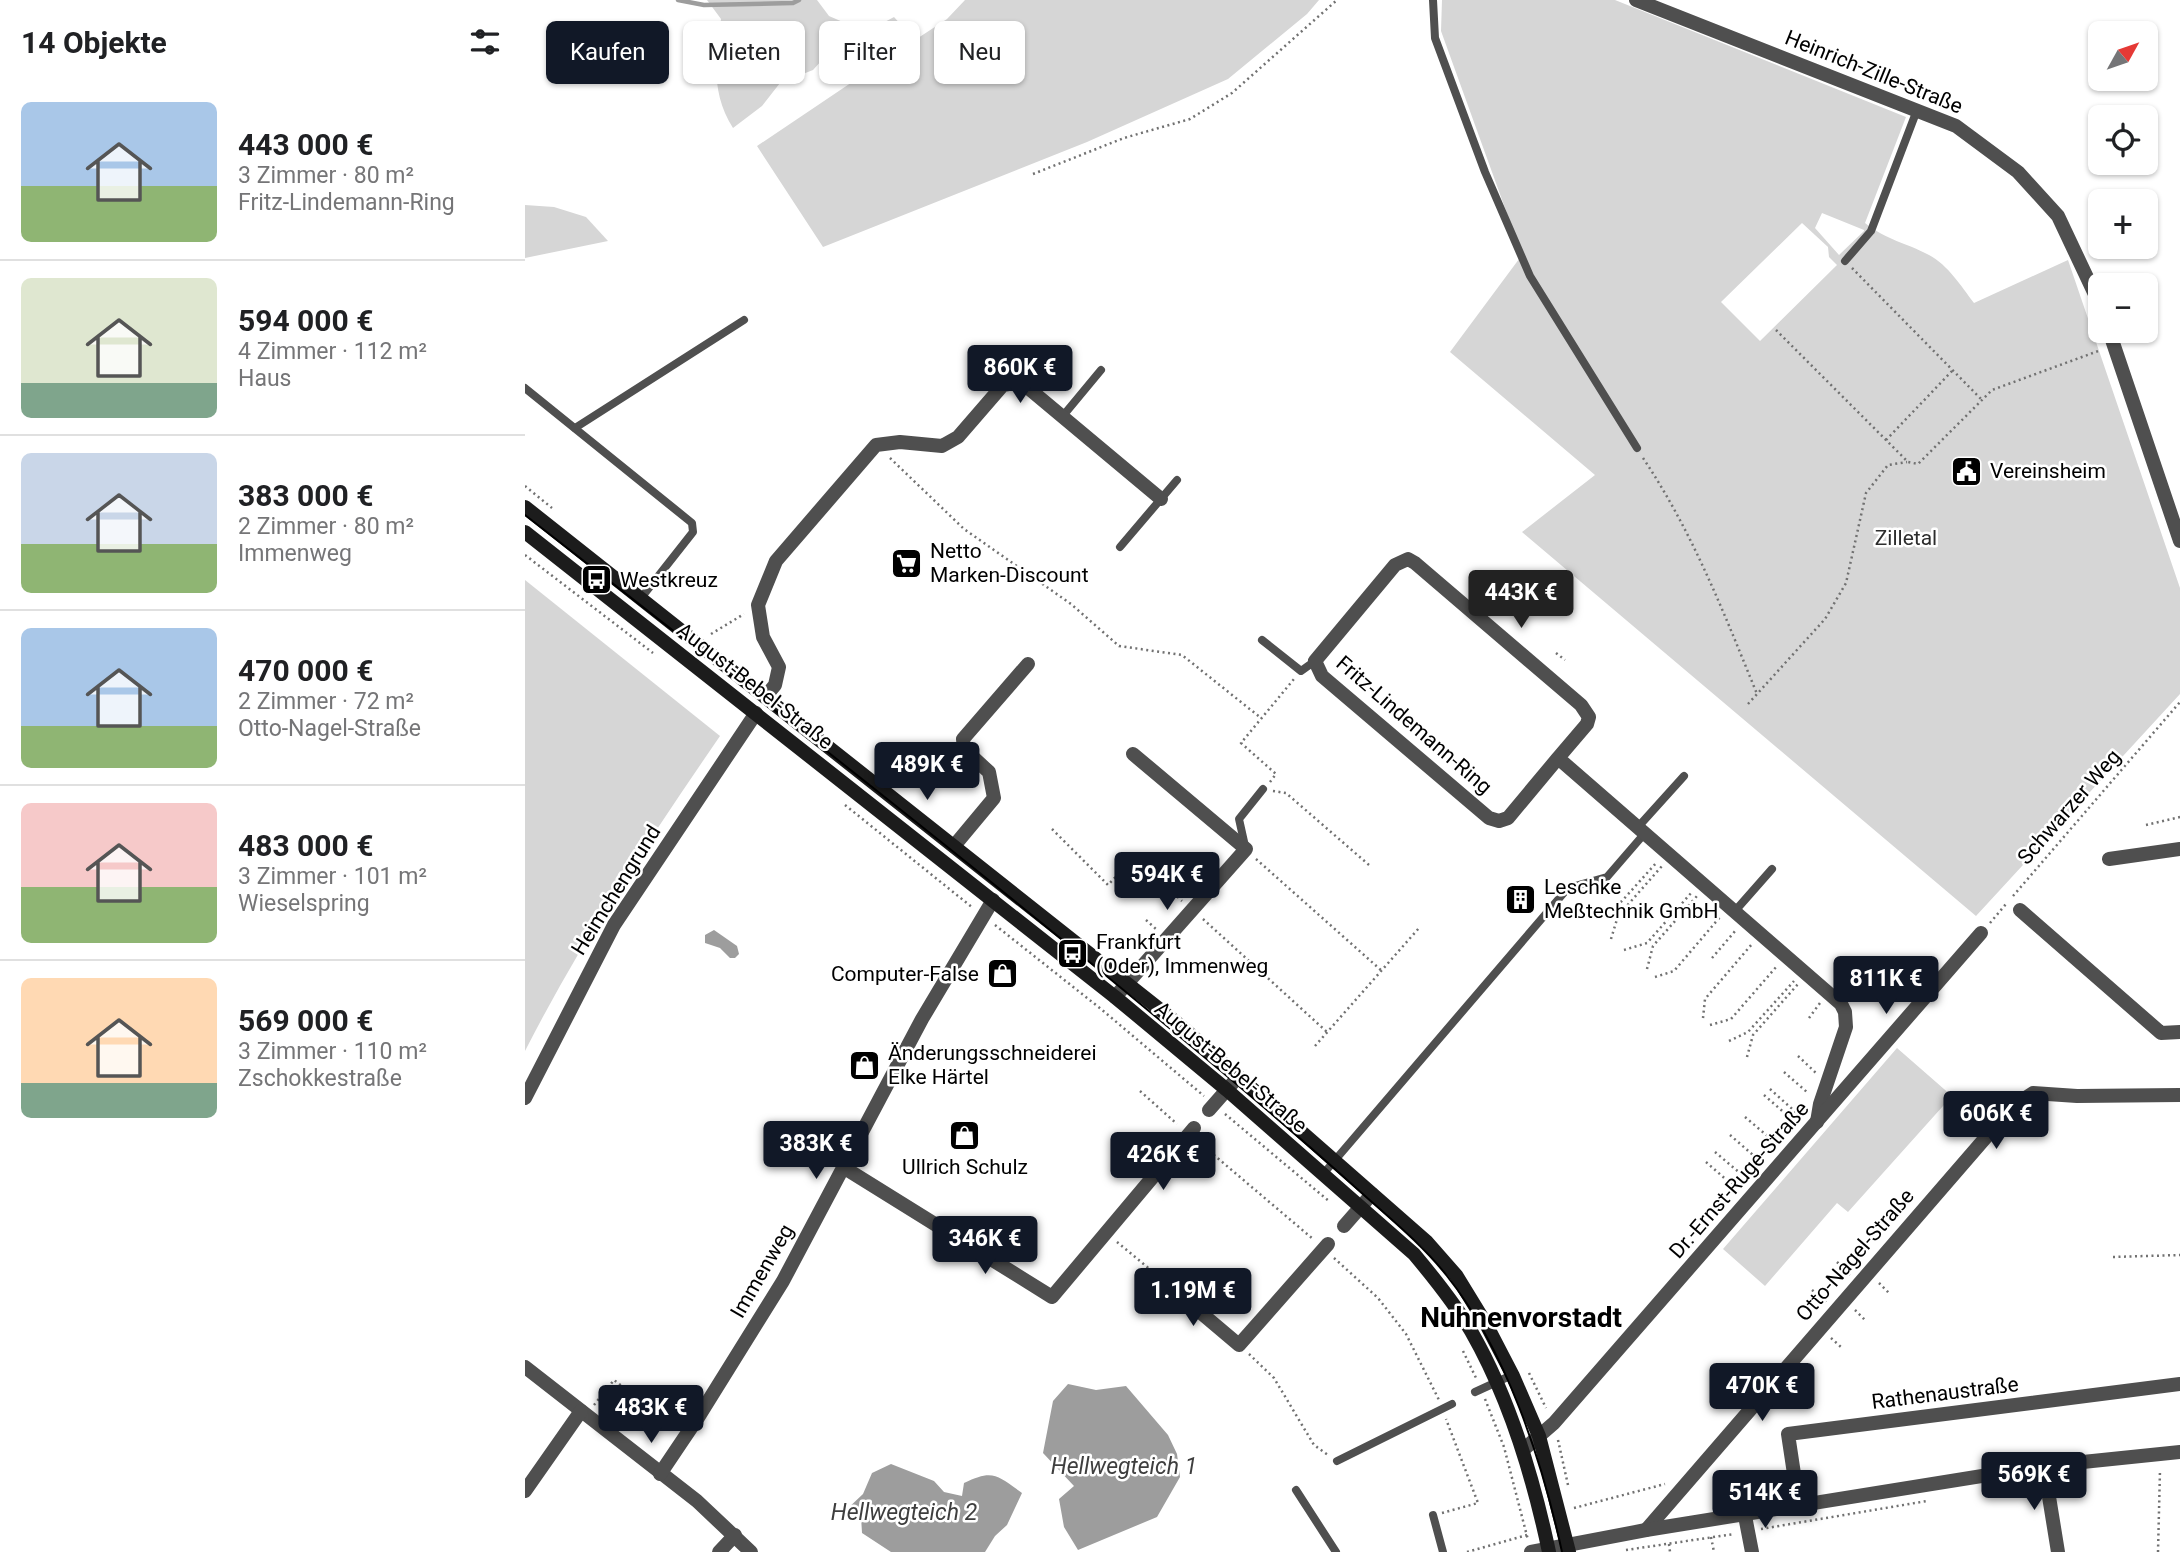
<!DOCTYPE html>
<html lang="de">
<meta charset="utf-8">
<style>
body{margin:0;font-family:Roboto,sans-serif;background:#f6f6f6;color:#202124;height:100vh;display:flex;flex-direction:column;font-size:26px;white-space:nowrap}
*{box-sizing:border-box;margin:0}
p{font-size:23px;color:#757577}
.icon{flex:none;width:38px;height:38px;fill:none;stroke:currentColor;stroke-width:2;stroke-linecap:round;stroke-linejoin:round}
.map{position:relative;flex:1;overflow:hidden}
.side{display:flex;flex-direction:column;background:#fff;width:525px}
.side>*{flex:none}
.guide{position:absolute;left:21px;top:21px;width:665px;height:63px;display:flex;gap:14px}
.needle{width:46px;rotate:50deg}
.buttons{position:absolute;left:1563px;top:21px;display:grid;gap:14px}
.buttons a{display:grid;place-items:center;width:70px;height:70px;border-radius:10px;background:#fff;box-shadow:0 2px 5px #0004;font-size:35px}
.price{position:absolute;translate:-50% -60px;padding:0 16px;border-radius:7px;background:#111827;color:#fff;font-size:23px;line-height:46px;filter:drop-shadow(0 2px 4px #0008)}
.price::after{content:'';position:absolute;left:50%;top:42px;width:21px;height:16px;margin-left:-10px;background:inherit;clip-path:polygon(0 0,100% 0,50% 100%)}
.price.active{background:#222;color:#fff}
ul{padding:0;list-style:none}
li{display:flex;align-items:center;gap:21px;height:175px;padding:0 21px}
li+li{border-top:2px solid #e0e0e0}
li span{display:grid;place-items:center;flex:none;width:196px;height:140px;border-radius:10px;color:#555}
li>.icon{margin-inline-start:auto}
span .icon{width:84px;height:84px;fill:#fffc;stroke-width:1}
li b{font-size:30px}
h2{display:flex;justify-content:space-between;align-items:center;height:84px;padding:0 21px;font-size:30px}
.chip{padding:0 24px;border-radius:10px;background:#fff;box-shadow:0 2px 5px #0004;font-size:24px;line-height:63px}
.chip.active{background:#111827;color:#fff}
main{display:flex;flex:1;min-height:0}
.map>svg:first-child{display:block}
.green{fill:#d6d6d6;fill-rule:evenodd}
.water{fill:#9d9d9d}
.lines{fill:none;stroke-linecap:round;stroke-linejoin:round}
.stream{stroke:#9d9d9d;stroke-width:4.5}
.path{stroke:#717171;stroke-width:2.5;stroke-dasharray:2 3.5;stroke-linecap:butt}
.lane{stroke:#4f4f4f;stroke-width:8}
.street{stroke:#4f4f4f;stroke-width:14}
.secondary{stroke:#1c1c1c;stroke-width:14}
.tram{stroke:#000;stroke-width:2}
.labels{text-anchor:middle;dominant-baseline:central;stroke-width:5;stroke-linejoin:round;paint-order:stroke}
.street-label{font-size:21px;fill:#000;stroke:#fff}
.poi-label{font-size:21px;fill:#000;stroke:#fff;text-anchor:start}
.park-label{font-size:21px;fill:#2d2d2d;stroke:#fff}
.water-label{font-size:23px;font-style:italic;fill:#3e3e3e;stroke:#fff}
.district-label{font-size:28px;font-weight:bold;fill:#000;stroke:#fff}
</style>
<main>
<section class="side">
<h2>14 Objekte<svg class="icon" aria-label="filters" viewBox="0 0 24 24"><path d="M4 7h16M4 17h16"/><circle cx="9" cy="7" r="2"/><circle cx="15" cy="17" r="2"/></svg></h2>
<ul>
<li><span style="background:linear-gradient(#a9c7e8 60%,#8fb573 0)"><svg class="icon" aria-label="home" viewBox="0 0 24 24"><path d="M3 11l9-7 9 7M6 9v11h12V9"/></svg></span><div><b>443 000 €</b><p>3 Zimmer · 80 m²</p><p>Fritz-Lindemann-Ring</p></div></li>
<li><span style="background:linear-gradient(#dfe7d0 75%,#7fa58c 0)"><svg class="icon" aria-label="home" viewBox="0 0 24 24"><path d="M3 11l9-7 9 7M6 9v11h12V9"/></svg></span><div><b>594 000 €</b><p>4 Zimmer · 112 m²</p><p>Haus</p></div></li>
<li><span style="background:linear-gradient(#c9d6e8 65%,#8fb573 0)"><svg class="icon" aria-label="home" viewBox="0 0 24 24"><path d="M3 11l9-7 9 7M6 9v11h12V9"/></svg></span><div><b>383 000 €</b><p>2 Zimmer · 80 m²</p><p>Immenweg</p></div></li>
<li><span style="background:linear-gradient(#a9c7e8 70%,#8fb573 0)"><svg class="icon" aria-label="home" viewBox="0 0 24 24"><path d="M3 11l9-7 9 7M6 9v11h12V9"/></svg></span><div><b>470 000 €</b><p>2 Zimmer · 72 m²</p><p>Otto-Nagel-Straße</p></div></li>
<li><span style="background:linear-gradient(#f6c9c9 60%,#8fb573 0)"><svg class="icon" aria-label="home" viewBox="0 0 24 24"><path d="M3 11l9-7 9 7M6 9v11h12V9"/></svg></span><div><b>483 000 €</b><p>3 Zimmer · 101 m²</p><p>Wieselspring</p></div></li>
<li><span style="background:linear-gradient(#ffd9b3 75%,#7fa58c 0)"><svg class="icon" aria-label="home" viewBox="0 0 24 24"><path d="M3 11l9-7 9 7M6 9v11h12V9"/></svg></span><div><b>569 000 €</b><p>3 Zimmer · 110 m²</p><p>Zschokkestraße</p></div></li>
</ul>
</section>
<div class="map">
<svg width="1655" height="1552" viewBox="0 0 1655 1552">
<rect width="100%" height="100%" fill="#fff"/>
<g class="green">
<path d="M182,0h110l12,16 37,16 28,-15 21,23 32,-21 18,-19h354l-12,14 -79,65 -141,63 -264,105 -66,-101 119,-80 -26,-2 -18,-15 -19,21 -33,13 -18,23 -29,22c-22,-35 -18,-69 -12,-109z"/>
<path d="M917,0h173l291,117 -41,106c23,18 40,19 64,32 19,10 32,31 45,48l94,-43 112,328v106l-204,222 -454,-384 73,-57 -145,-123 72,-97 -81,-224zM1297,213l42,17v1l-25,24 -24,-27zM1277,223l26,24 1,10 8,8 -77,76 -39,-39z"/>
<path d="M0,205l29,2 32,10 22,24 -83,17z"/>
<path d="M0,580l195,156c-70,102 -139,205 -195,315z"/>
<path d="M1372,1048l55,48 -104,116 -11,-9 -72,83 -42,-37z"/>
</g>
<g class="water">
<path d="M189,930l23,16 2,8 -4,4h-5l-10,-10 -15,-5v-8z"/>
<path d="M543,1384l28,6 30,-4 42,49 9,19 3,23 -23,40 -79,33 -14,-23 -5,-28 15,-13 -31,-33 10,-52z"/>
<path d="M366,1464l43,17 10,11 18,4 2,-13c29,-14 33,-8 58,10l-15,32 -12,11 -10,16h-94l-29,-19 -1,-17 -16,-5 18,-17 9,-21z"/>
</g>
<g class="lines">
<path class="stream" d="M153,0l26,5 89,-2 6,-3"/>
<g class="path">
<path d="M508,174l91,-36 66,-19 42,-26 105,-93"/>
<path d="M1327,268l130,132"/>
<path d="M1251,330l132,132 10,2 74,-74 109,-40"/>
<path d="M1361,440l67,-70"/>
<path d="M365,458l74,71 107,75 48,42 63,9 79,63"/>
<path d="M1118,458c49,73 81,155 114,236"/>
<path d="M0,486l27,22"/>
<path d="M0,555l128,98"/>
<path d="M186,634l33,-20"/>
<path d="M1031,653l9,7"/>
<path d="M1223,704l77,-85 21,-36 20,-90 22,-28 19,-3"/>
<path d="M745,782l6,-8 -35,-31 53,-64"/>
<path d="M748,791l13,2 83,72"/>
<path d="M320,805l128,103"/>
<path d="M1621,825l34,-8"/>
<path d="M527,829l56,56 26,-28 48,44"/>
<path d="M731,859l126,112"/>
<path d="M1488,896l167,-194"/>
<path d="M1077,914l20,-13 35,-39"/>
<path d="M678,919l124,113"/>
<path d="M621,920l10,9"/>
<path d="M1465,923l16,-19"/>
<path d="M470,925l106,84 103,87"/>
<path d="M1086,939l7,-23 44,-50"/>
<path d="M1099,950l23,-7 45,-51"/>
<path d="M1187,958l24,-28"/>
<path d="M1122,969l6,-23 44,-50"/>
<path d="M1130,977l19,-6 46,-54"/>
<path d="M1178,1018l2,-19 47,-55"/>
<path d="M1284,1018l11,-15"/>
<path d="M1185,1025l21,-6 46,-53"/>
<path d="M1204,1041l19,-9 46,-51"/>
<path d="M790,1046l104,-118"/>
<path d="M1273,1056l18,17"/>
<path d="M1222,1057l6,-22 45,-51"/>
<path d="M1259,1072l24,21"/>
<path d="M1245,1089l31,28"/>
<path d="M615,1091l37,33"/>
<path d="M1239,1095l32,28"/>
<path d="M700,1114l105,88"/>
<path d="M1220,1117l32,27"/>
<path d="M1205,1135l31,27"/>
<path d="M676,1144l112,95"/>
<path d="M1190,1152l32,27"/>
<path d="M1181,1162l32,28"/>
<path d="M592,1242l41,34"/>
<path d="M1588,1257l67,-2"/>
<path d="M809,1258l44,40 28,36 33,66"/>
<path d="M1312,1262l13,13"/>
<path d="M1354,1283l10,10"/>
<path d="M1287,1290l14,12"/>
<path d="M1330,1310l10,10"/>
<path d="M1306,1338l10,9"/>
<path d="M938,1351l14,29"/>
<path d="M724,1354l25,24 40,67 14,10"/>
<path d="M1004,1373l17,35"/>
<path d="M960,1399l19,48 24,93"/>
<path d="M69,1405l20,-25 61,48"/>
<path d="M1033,1440l10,45"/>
<path d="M1049,1508l91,-24"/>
<path d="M917,1513l36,-10 -32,-84"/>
<path d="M1236,1529l166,-28"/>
<path d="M1186,1537l3,15"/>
<path d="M1144,1544l1,8"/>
<path d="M1101,1550l108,-16"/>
<path d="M942,1552l60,-17"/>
<path d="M1633,1552l2,-82"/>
</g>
<g class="lane">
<path d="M908,0l2,38 50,134 45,104 107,172"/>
<path d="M1320,261l26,-30 46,-121"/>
<path d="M0,388l167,135 1,9 -52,66"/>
<path d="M537,417l39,-47"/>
<path d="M50,428l169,-108"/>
<path d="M595,547l57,-67"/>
<path d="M737,640l39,31 14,-10"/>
<path d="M1113,827l46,-51"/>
<path d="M720,846l-6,-27 24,-30"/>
<path d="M1210,911l37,-42"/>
<path d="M799,1173l244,-285 39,-11 38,-44"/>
<path d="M950,1392l37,-17"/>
<path d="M812,1461l115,-57"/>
<path d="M771,1490l40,62"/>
<path d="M908,1515l10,37"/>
</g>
<g class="street">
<path d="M1111,0l320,126 62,46 40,44 42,89"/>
<path d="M1584,331l71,210"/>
<path d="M240,697l10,-12 4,-18 -16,-30 -5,-32 18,-44 100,-116 24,-3 42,4 16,-9 45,-52 18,-3 140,117"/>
<path d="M1033,758l-50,60 -9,3 -10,-3 -167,-142 -7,-15 80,-96 13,-6 7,4 166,142 8,12 -2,7 -29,34 283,246 4,8 1,15 -26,77 -3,18"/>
<path d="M429,846l40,-48 -5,-26 -25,-23 -1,-10 65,-75"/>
<path d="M1584,859l71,-10"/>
<path d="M1495,910l141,123 19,-1"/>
<path d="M590,997l131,-148 -113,-95"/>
<path d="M0,1098l89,-173 142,-212"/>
<path d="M684,1110l29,-33"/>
<path d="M318,1167l209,130 142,-169"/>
<path d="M819,1226l28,-32"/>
<path d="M643,1285l71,60 89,-101"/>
<path d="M0,1367l172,134 54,51"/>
<path d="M998,1450l31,-27 427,-490"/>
<path d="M1519,1466l14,86"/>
<path d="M135,1474l39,-58 84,-135 139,-262 71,-119"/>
<path d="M0,1491l56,-80"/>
<path d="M1274,1507l-11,-73 392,-50"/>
<path d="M1220,1516l7,36"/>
<path d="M1121,1530l367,-424 20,-13 44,3 103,-1"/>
<path d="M194,1552l16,-17"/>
<path d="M1006,1552l115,-22 398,-64 136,-14"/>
</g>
<g class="secondary">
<path d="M0,507l657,520 245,215 29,33 30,49 27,52 26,60 30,116"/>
<path d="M0,532l590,465 112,93 187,164c21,25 41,50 57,77 39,68 62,145 78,221"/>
</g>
<path class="tram" d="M0,515c215,168 432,336 642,511 64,53 127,106 188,161 32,29 66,56 92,89 59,74 95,184 115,276"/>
</g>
<defs>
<symbol id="civic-square" viewBox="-11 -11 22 22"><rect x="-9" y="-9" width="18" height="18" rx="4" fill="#000" stroke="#fff"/><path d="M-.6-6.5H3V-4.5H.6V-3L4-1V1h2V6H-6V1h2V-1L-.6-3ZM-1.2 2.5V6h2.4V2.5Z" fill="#fff"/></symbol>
<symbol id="supermarket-square" viewBox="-11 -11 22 22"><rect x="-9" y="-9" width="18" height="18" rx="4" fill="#000" stroke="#fff"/><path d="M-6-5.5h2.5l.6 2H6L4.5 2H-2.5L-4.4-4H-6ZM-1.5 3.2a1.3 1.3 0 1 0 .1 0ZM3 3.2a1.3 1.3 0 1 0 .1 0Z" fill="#fff"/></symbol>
<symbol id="bus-square" viewBox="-11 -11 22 22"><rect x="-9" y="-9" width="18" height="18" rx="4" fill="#000" stroke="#fff"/><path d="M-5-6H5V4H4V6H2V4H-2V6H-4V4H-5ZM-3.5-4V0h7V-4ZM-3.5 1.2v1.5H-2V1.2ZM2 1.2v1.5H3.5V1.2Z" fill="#fff"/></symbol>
<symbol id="building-square" viewBox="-11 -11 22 22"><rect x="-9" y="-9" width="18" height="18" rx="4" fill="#000" stroke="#fff"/><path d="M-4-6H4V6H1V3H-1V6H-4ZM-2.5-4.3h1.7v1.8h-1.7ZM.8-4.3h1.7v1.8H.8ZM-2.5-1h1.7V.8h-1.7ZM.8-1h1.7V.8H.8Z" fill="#fff"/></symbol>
<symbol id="shop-square" viewBox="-11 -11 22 22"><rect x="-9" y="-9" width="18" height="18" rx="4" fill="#000" stroke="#fff"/><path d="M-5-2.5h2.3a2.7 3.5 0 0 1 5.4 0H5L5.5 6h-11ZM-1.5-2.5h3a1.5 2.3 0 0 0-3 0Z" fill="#fff"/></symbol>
</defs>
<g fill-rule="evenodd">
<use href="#civic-square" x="1424" y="454" width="35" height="35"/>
<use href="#supermarket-square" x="364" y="546" width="35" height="35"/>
<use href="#bus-square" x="54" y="562" width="35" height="35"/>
<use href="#building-square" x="978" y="882" width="35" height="35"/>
<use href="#bus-square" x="530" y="936" width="35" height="35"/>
<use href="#shop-square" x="460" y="956" width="35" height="35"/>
<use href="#shop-square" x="322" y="1048" width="35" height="35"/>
<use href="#shop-square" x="422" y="1118" width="35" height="35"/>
</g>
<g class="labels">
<g class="street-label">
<text transform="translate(1349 72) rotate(22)">Heinrich-Zille-Straße</text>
<text transform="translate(230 686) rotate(38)">August-Bebel-Straße</text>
<text transform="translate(889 725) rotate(41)">Fritz-Lindemann-Ring</text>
<text transform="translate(1544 807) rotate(-49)">Schwarzer Weg</text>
<text transform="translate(91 890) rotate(-58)">Heimchengrund</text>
<text transform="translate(706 1067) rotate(40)">August-Bebel-Straße</text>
<text transform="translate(1214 1180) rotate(-49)">Dr.-Ernst-Ruge-Straße</text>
<text transform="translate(1330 1255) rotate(-49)">Otto-Nagel-Straße</text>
<text transform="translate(237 1271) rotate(-60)">Immenweg</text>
<text transform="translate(1420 1393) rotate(-7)">Rathenaustraße</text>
</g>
<g class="poi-label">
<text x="1465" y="471">Vereinsheim</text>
<text x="405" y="551">Netto<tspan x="405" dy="24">Marken-Discount</tspan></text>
<text x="95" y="580">Westkreuz</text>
<text x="1019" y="887">Leschke<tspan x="1019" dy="24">Meßtechnik GmbH</tspan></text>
<text x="571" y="942">Frankfurt<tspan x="571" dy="24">(Oder), Immenweg</tspan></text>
<text x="454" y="974" text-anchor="end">Computer-False</text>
<text x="363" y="1053">Änderungsschneiderei<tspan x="363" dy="24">Elke Härtel</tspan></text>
<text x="440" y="1167" text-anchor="middle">Ullrich Schulz</text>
</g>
<g class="park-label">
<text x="1381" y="538">Zilletal</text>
</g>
<g class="water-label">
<text x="599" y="1466">Hellwegteich 1</text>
<text x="379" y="1512">Hellwegteich 2</text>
</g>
<g class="district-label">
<text x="996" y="1317">Nuhnenvorstadt</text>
</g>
</g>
</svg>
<div class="buttons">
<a><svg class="needle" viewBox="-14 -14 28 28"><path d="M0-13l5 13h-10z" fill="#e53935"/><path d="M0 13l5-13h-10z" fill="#757577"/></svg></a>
<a><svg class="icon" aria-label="locate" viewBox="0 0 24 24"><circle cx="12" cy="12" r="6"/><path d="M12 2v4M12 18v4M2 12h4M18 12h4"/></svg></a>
<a>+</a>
<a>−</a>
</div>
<b class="price" style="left:495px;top:405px">860K €</b>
<b class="price active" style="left:996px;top:630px">443K €</b>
<b class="price" style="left:402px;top:802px">489K €</b>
<b class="price" style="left:642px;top:912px">594K €</b>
<b class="price" style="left:1361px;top:1016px">811K €</b>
<b class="price" style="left:1471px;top:1151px">606K €</b>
<b class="price" style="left:291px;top:1181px">383K €</b>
<b class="price" style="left:638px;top:1192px">426K €</b>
<b class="price" style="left:460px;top:1276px">346K €</b>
<b class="price" style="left:668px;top:1328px">1.19M €</b>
<b class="price" style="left:1237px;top:1423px">470K €</b>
<b class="price" style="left:126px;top:1445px">483K €</b>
<b class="price" style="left:1509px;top:1512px">569K €</b>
<b class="price" style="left:1240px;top:1530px">514K €</b>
<div class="guide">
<a class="chip active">Kaufen</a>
<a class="chip">Mieten</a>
<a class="chip">Filter</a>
<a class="chip">Neu</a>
</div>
</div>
</main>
